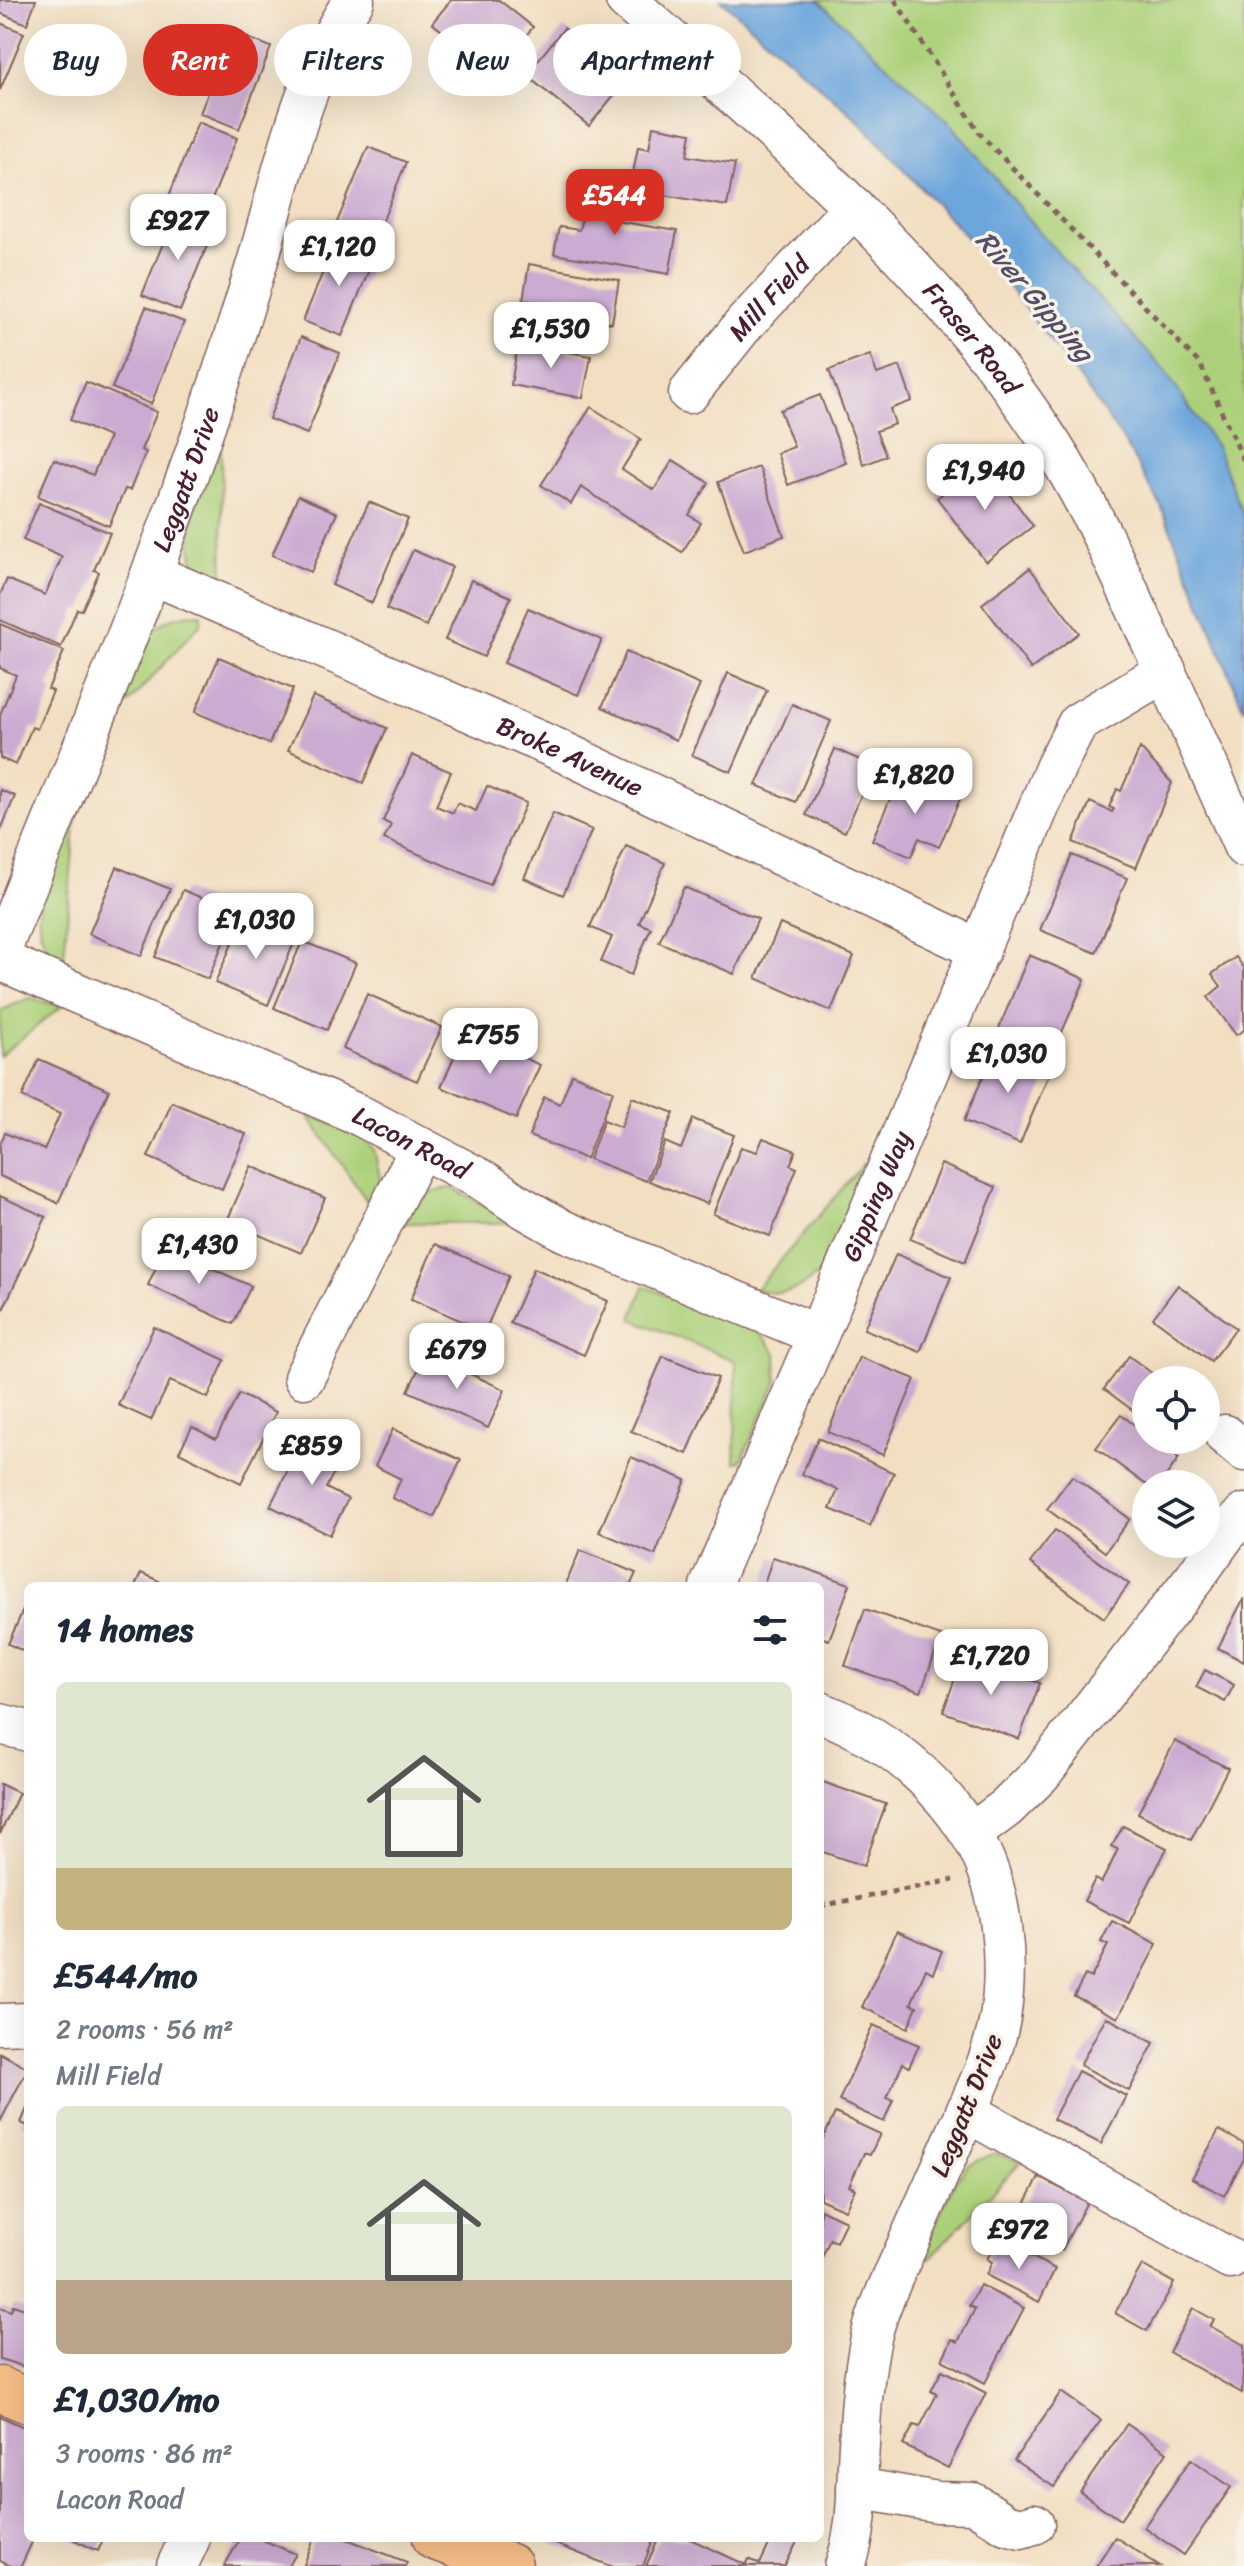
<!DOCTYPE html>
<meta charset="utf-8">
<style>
body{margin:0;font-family:Sriracha,sans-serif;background:#f2f2f3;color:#1f2937;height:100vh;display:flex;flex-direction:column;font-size:30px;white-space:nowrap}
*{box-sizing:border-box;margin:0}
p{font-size:26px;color:#747a83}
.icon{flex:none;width:44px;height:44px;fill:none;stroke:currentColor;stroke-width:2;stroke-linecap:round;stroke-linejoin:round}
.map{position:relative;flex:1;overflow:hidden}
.details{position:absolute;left:24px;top:1582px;width:800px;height:960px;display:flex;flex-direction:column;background:#fff;border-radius:12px;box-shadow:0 8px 32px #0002}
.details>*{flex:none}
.hud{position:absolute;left:24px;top:24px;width:800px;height:72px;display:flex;gap:16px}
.fabs{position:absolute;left:1132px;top:1366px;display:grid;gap:16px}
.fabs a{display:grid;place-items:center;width:88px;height:88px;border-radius:50%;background:#fff;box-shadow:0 8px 32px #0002;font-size:40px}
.price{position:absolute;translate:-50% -68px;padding:0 18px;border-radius:16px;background:#fff;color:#222;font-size:26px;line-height:52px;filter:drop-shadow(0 2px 4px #0008)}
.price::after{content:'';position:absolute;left:50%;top:48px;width:24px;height:18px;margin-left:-12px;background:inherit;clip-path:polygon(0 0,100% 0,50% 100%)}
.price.current{background:#d93025;color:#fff}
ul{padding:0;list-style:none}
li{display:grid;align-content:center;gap:16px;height:424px;padding:0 32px}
li span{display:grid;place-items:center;height:248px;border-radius:12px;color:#555}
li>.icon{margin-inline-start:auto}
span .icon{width:144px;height:144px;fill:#fffc;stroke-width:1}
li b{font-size:34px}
h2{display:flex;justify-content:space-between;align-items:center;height:96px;padding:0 32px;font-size:34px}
.tag{padding:0 28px;border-radius:36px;background:#fff;box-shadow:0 8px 32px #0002;font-size:28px;line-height:72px}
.tag.current{background:#d93025;color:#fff}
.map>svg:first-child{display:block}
.green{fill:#acd079;stroke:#7b7852;stroke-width:2}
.water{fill:#6da6dc;stroke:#5c6284;stroke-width:2}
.building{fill:#cbabd2}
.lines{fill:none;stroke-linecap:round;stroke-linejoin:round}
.minor-casing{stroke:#856260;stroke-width:43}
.major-casing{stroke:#856260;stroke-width:47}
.path{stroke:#856260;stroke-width:5;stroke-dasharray:6 6;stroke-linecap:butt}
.minor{stroke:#fff;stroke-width:40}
.major{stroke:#f7be88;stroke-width:44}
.labels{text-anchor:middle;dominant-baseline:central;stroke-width:7;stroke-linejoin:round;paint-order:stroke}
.street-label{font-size:26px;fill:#4a1f2b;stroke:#f7f3e8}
.water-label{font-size:28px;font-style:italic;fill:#564e69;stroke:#f7f3e8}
</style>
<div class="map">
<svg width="1244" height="2566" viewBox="0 0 1244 2566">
<rect width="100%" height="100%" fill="#f7f3e8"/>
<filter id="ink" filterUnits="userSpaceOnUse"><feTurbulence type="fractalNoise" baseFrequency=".0125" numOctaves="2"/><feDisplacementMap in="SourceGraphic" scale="16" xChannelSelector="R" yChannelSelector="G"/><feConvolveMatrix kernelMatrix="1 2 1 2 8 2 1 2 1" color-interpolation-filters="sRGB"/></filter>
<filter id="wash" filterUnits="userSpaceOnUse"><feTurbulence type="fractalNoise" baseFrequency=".006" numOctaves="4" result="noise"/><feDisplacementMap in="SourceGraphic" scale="32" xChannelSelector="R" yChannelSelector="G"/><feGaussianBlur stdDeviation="1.8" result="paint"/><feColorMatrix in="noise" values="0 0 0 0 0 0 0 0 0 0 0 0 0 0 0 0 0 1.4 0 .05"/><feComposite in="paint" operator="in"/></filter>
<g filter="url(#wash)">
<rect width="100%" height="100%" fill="#f2dfc2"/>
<g class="green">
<path d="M766,0h478v598l-93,-182z"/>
<path d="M219,441l2,3 2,131 -5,7c-55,-16 -11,-107 1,-141z"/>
<path d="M202,614l-1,9 -91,101 37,-88c17,-18 31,-22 55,-22z"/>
<path d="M77,802l-14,166c-37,-37 -25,-65 -9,-108 8,-19 15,-38 23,-58z"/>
<path d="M29,998l33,8 -62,50v-45z"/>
<path d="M307,1114l54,21 13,14 8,38 -9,23z"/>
<path d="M871,1155c-9,21 -41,109 -53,119 -18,17 -39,24 -62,15z"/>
<path d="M453,1188l65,35h-114c6,-24 26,-34 49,-35z"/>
<path d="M644,1286l117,47 15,20 1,28 -36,80 -6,1 1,-101 -104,-42z"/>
<path d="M995,2153l26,9 -92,97 -5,-9 31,-69 13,-16z"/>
</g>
<path class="water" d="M721,0h97l135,126 85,105 127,140 52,77 27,70v192l-83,-204 -38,-66 -45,-64 -93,-119 -129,-139z"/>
<g id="blocks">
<g class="building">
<path d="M0,0h36l-9,24 -27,-11z"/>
<path d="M451,0h48l34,27 -37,47 -64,-51z"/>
<path d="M0,23l24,10 -24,57z"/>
<path d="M564,28l63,51 -38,47 -63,-51z"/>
<path d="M233,32l38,15 -32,82 -39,-16z"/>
<path d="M198,122l39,16 -33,81 -38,-15z"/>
<path d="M653,126l38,7 -4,23 48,8 -8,42 -97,-17 8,-42 11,2z"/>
<path d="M368,147l38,15 -32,81 -39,-16z"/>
<path d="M580,189l40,7 -4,25 61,10 -8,43 -115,-20 5,-27 20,3 4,-16 -8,-2z"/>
<path d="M175,214l39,15 -34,82 -38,-16z"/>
<path d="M336,240l39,15 -33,81 -39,-15z"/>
<path d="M529,264l90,16 -7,43 -72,-13 1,-7 -18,-3z"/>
<path d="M146,307l38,15 -33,82 -39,-16z"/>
<path d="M301,337l39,16 -33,81 -38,-15z"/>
<path d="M518,343l73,13 -8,42 -72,-13z"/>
<path d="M870,355l7,19 23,-8 12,35 -22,8 5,15 -19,7 10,25 -22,9 -35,-95z"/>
<path d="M86,382l71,30 -16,38 5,2 -16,38 -5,-1 -16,37 -71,-30 16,-37 39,16 16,-38 -39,-17z"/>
<path d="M820,395l26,68 -58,22 -11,-32 17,-6 -14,-37z"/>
<path d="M591,407l50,32 -19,30 32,21 19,-30 36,23 -20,32 12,8 -19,29 -101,-65 -10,17 -30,-19z"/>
<path d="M985,461l48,65 -47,36 -49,-64z"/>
<path d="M759,467l25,69 -40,15 -26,-69z"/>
<path d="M298,496l39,17 -26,59 -39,-17z"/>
<path d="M369,502l39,17 -36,84 -40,-18z"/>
<path d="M39,503l71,30 -16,37 5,2 -17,38 -5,-1 -16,38 -61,-27v-25l7,-16 38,16 17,-38 -39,-17z"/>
<path d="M413,550l39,17 -26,59 -40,-17z"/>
<path d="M1030,568l49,65 -48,36 -49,-65z"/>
<path d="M471,580l40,17 -27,60 -39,-17z"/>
<path d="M528,608l74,32 -24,55 -74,-32z"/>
<path d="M0,624l64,27 -16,38 5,2 -16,38 -5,-2 -16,38 -16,-7v-43l16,-40 -16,-7z"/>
<path d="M626,652l74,33 -24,55 -74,-33z"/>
<path d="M219,657l74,32 -24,55 -74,-32z"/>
<path d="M728,673l39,17 -36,82 -39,-17z"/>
<path d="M313,696l74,32 -24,55 -75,-33z"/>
<path d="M792,704l39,17 -35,81 -40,-17z"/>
<path d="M1140,748l32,35 -36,85 -63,-26 17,-40 22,10 2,-3 -5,-2 8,-18 4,2z"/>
<path d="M835,749l39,17 -29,66 -39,-17z"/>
<path d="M412,755l39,17 -15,34 17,7 4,-10 19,8 11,-25 39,17 -36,82 -106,-46 7,-14 -8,-4z"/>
<path d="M901,774l59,25 -21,48 -20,-9 -8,19 -39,-17z"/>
<path d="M0,790l15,6 -15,36z"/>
<path d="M553,813l39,17 -29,65 -39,-17z"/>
<path d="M626,846l39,17 -26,60 12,5 -20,47 -30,-13 11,-25 -22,-10z"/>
<path d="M1072,855l55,23 -31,75 -56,-23z"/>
<path d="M117,867l53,22 -29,67 -52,-22z"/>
<path d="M684,887l74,32 -24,55 -75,-32z"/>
<path d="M183,890l53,22 -28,67 -53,-22z"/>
<path d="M244,916l52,22 -28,67 -53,-22z"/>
<path d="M780,924l74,32 -23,55 -75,-33z"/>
<path d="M302,941l54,22 -29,67 -53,-22z"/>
<path d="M1029,955l56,24 -32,74 -55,-22z"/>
<path d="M1236,957l8,11v62l-8,5 -28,-38 13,-11 -9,-12z"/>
<path d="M367,994l75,33 -25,54 -74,-32z"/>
<path d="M465,1032l75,33 -24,54 -75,-32z"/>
<path d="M996,1046l55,23 -31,75 -56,-23z"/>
<path d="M39,1059l70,31 -51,113 -58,-27v-32l5,-11 39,17 16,-36 -38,-17z"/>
<path d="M572,1074l41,17 -27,68 -57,-23 15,-39 16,7z"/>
<path d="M632,1097l42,16 -28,68 -57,-22 15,-39 17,7z"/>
<path d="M172,1102l74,32 -24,55 -74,-32z"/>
<path d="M693,1119l41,16 -27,69 -58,-23 16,-39 16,7z"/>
<path d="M763,1138l33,13 -6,14 7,3 -27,68 -57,-22 28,-67 16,5z"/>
<path d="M941,1164l55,23 -31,75 -55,-23z"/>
<path d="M251,1166l74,32 -24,55 -74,-32z"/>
<path d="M0,1196l46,21 -46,99z"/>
<path d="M435,1244l74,32 -24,55 -74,-32z"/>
<path d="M165,1247l86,39 -18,38 -85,-39z"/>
<path d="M896,1254l55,23 -31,75 -56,-23z"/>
<path d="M534,1268l74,33 -24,54 -74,-32z"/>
<path d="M1178,1285l58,43 -25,33 -58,-43z"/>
<path d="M154,1327l71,33 -17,38 -38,-17 -19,39 -33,-15z"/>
<path d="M426,1353l79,37 -17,38 -80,-37z"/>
<path d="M663,1356l55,22 -31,76 -56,-23z"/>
<path d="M1129,1356l32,24h-15v40l-42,-31z"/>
<path d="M859,1357l56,22 -32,76 -55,-23z"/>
<path d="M239,1394l37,18 -35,71 -62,-31 13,-25 24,12z"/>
<path d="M1121,1415l25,18v7h9l24,18 -19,26h-15l-49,-36z"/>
<path d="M393,1429l68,31 -27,57 -42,-19 9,-19 -26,-13z"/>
<path d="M306,1435l37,19 -17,34 22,11 -18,36 -60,-29z"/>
<path d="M818,1438l76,35 -24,53 -40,-17 8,-19 -36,-16z"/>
<path d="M631,1457l55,23 -31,75 -56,-23z"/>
<path d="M1072,1476l58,43 -25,33 -58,-43z"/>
<path d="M1055,1530l74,54 -25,34 -74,-55z"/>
<path d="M580,1550l56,23 -6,13h-65z"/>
<path d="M773,1557l77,27 -21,56 -9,-3v-51h-57z"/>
<path d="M141,1573l18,8 -2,5h-22z"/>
<path d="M1244,1598v64l-26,-14z"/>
<path d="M28,1599v54l-20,-9z"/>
<path d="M865,1609l76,27 -20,56 -76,-26z"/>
<path d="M963,1656l77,27 -21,56 -76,-27z"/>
<path d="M1205,1670l29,15 -9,17 -29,-15z"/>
<path d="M1175,1741l53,27 -37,72 -53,-27z"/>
<path d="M820,1781l66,23 -22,62 -44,-15z"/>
<path d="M0,1784l19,9 -19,41z"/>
<path d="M1123,1826l44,22 -38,75 -45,-22 11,-22 6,4 9,-17 8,-17 -6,-3z"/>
<path d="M1112,1921l45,23 -39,74 -44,-22 11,-21 6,3 17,-33 -7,-3z"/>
<path d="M897,1931l45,20 -9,22 -7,-4 -15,35 6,2 -9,22 -46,-21z"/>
<path d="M1106,2017l48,26 -25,48 -49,-26z"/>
<path d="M873,2025l46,20 -10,22 -6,-4 -16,35 6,2 -9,22 -45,-21z"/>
<path d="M0,2053l28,15 -28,54z"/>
<path d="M1078,2071l48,25 -25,48 -48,-25z"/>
<path d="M28,2106v20l-7,-3z"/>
<path d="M835,2113l45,21 -10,21 -6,-2 -15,33 6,3 -10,21 -25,-11v-54z"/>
<path d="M1219,2130l25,14v15l-20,37 -32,-18z"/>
<path d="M1039,2177l48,25 -25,48 -48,-25z"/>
<path d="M820,2209l26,12 -10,21 -6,-3 -10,23z"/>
<path d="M997,2239l58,30 -16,33 -53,-27 6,-13 -5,-3z"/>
<path d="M1142,2265l32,18 -27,48 -32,-18z"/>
<path d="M980,2285l44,23 -39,75 -43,-23 10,-21 6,3 17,-33 -6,-3z"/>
<path d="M13,2305l15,5v58l-28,-9v-52l11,4z"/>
<path d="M1193,2308l21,12 -4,6 34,19 -2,48 -73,-41z"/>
<path d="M942,2370l44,23 -38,75 -45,-23 11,-20 6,2 17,-33 -6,-3z"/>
<path d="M1061,2392l40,28 -47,67 -40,-27z"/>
<path d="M0,2416l28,13v109h6l-13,28h-11l-10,-5z"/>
<path d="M1127,2424l40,28 -47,68 -40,-28z"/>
<path d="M1191,2459l40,28 -47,68 -40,-28z"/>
<path d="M1115,2537l45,29h-64z"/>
<path d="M70,2538h34l-6,13z"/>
<path d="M241,2538h17l38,16 -7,12h-65z"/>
<path d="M314,2538h30l63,24 -2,4h-99l-2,-1z"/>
<path d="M540,2538h114l-11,28h-32z"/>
<path d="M659,2538h29l58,27 3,-6 11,5 12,-26h17l8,4 -12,24h-139z"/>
</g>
</g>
</g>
<g filter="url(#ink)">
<use href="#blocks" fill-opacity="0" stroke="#856260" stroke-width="2"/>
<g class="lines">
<defs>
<g id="minor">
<path id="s1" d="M626,0c153,135 313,271 425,444 38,59 67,124 96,188 33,71 65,143 97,215"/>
<path id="s2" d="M689,393l56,-70 109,-116"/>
<path id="s3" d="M152,574l403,174 425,202"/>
<path id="s4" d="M0,952c76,-189 156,-377 220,-571 13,-40 26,-81 38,-121 26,-90 43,-181 96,-260"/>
<path id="s5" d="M0,960l357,154 127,67 33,23 47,27 254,104"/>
<path d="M304,1378l116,-230"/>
<path d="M1225,1435l19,16"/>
<path id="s6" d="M710,1586l108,-251 238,-569 22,-43 88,-52"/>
<path d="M820,1712c60,23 109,61 145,114 22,31 32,64 36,101 4,31 4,60 -1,91 -7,38 -24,73 -40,108 -18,40 -36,81 -54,122 -13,29 -28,59 -35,90 -9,41 -11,85 -13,126 -1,36 -1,69 -13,102"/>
<path d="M0,1724l28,7"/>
<path d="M971,1834l35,-26 34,-33 155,-198 32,-45 17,-18"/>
<path d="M0,2024l28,-1"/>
<path d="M966,2111l264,148"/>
<path d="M857,2488l80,14 36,1 33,21 15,4 13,-4"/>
<path d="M177,2566l13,-28"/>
</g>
<g id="major">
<path d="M0,2389l28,12"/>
<path d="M435,2538l75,28"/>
</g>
</defs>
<use href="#minor" class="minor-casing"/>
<use href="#major" class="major-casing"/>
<g class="path">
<path d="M895,0l85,134 220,230 44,97"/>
<path d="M820,1906l133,-26"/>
</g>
<use href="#minor" class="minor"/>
<use href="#major" class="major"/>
</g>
</g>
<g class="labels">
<g class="street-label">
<text stroke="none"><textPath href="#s2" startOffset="124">Mill Field</textPath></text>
<text stroke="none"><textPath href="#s1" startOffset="484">Fraser Road</textPath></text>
<text stroke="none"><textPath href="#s4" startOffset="508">Leggatt Drive</textPath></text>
<text stroke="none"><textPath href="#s3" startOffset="456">Broke Avenue</textPath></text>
<text stroke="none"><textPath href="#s5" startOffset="450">Lacon Road</textPath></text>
<text stroke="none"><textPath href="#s6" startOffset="424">Gipping Way</textPath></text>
<text transform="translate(966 2105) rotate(-68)">Leggatt Drive</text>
</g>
<g class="water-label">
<text transform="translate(1035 296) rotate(49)">River Gipping</text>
</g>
</g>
</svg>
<div class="fabs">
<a><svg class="icon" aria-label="locate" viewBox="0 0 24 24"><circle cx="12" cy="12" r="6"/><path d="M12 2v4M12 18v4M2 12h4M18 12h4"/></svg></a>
<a><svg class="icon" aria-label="layers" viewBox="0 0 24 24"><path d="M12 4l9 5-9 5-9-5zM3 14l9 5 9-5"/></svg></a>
</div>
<b class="price current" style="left:615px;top:237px">£544</b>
<b class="price" style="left:178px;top:262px">£927</b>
<b class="price" style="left:339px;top:288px">£1,120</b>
<b class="price" style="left:551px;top:370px">£1,530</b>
<b class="price" style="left:985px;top:512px">£1,940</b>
<b class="price" style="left:915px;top:816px">£1,820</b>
<b class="price" style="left:256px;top:961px">£1,030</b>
<b class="price" style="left:490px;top:1076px">£755</b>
<b class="price" style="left:1008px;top:1095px">£1,030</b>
<b class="price" style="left:199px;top:1286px">£1,430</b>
<b class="price" style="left:457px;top:1391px">£679</b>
<b class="price" style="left:312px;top:1487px">£859</b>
<b class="price" style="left:991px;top:1697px">£1,720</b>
<b class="price" style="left:1019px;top:2271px">£972</b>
<div class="hud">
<a class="tag">Buy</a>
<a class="tag current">Rent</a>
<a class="tag">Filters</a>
<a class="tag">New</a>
<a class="tag">Apartment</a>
</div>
<section class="details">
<h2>14 homes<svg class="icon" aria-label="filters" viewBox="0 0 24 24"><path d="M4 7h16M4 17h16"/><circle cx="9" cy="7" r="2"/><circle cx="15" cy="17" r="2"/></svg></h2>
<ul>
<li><span style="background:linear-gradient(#dfe7d0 75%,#c2b280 0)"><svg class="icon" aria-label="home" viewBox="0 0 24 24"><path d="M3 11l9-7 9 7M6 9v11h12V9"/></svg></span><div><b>£544/mo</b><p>2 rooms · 56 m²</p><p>Mill Field</p></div></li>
<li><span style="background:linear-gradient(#dfe7d0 70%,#b9a48a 0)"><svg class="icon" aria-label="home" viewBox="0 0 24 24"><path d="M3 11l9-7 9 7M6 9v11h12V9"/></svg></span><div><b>£1,030/mo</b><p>3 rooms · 86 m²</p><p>Lacon Road</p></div></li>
</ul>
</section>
</div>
